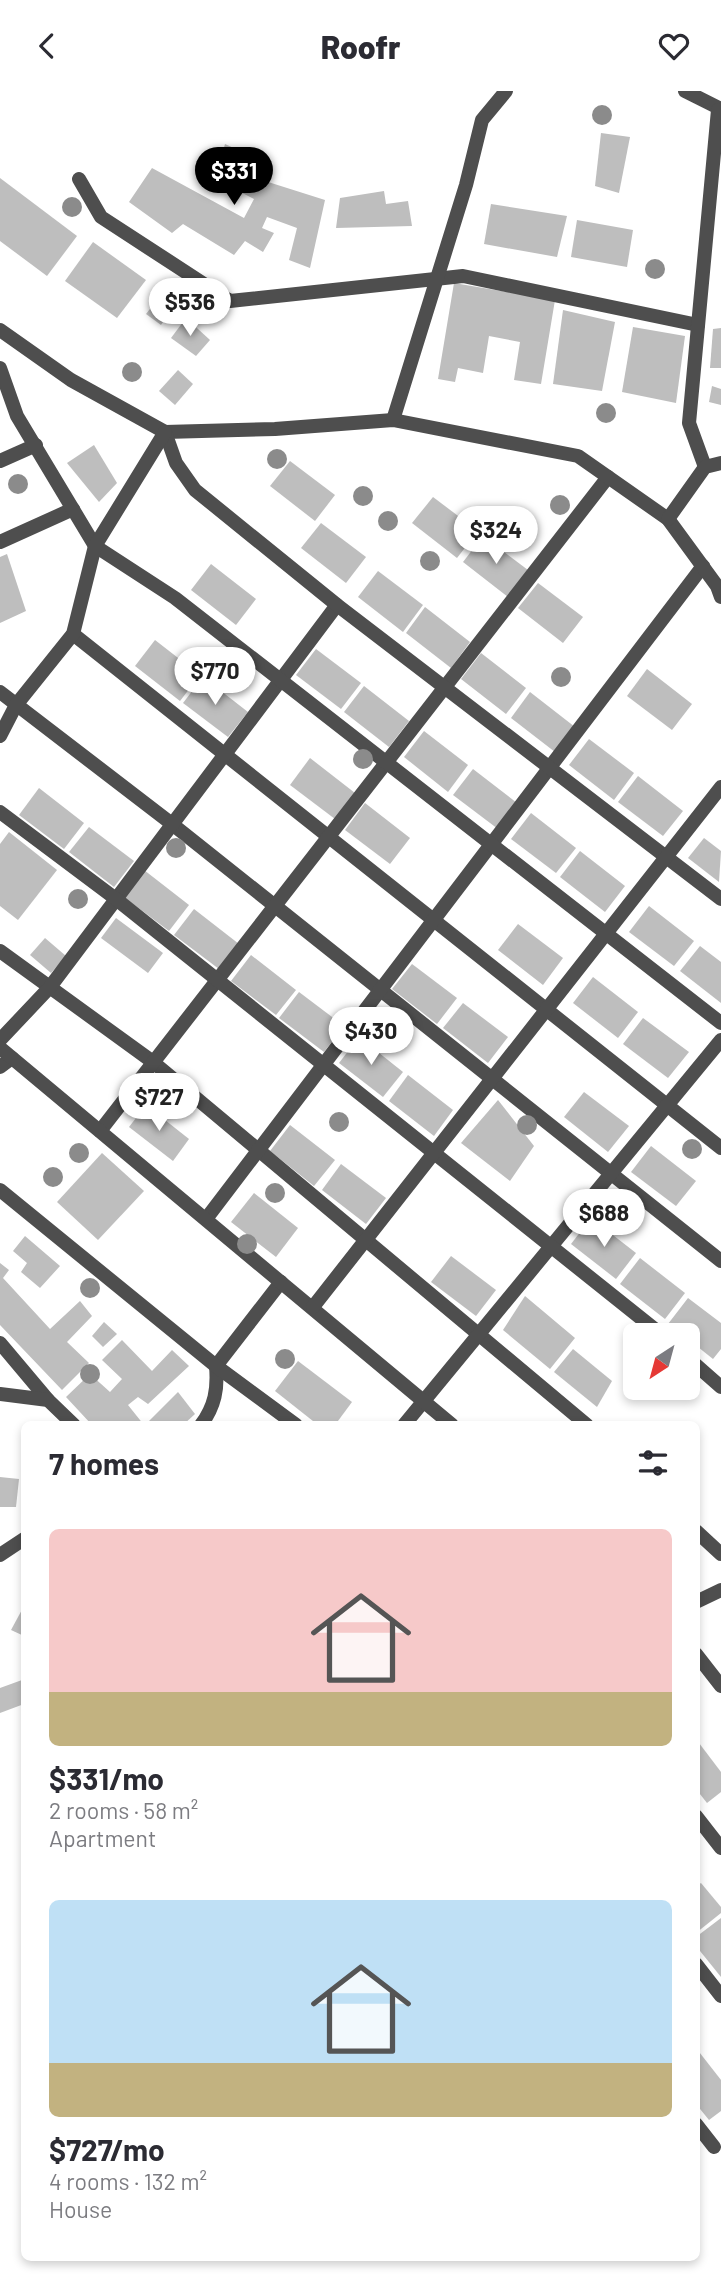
<!DOCTYPE html>
<meta charset="utf-8">
<style>
body{margin:0;font-family:Barlow,sans-serif;background:#f7f7f7;color:#2b2b33;height:100vh;display:flex;flex-direction:column;font-size:26px;white-space:nowrap}
*{box-sizing:border-box;margin:0}
p{font-size:23px;color:#7c7c81}
.icon{flex:none;width:38px;height:38px;fill:none;stroke:currentColor;stroke-width:2;stroke-linecap:round;stroke-linejoin:round}
.map{position:relative;flex:1;overflow:hidden}
.side{position:absolute;left:21px;top:1330px;width:679px;height:840px;display:flex;flex-direction:column;background:#fff;border-radius:10px;box-shadow:0 4px 10px #0003}
.side>*{flex:none}
.needle{width:46px;rotate:216deg}
.controls{position:absolute;left:623px;top:1232px;display:grid;gap:14px}
.controls a{display:grid;place-items:center;width:77px;height:77px;border-radius:10px;background:#fff;box-shadow:0 4px 10px #0003;font-size:35px}
.price{position:absolute;translate:-50% -60px;padding:0 16px;border-radius:24px;background:#fff;color:#222;font-size:23px;line-height:46px;filter:drop-shadow(0 2px 4px #0008)}
.price::after{content:'';position:absolute;left:50%;top:42px;width:21px;height:16px;margin-left:-10px;background:inherit;clip-path:polygon(0 0,100% 0,50% 100%)}
.price.current{background:#000;color:#fff}
ul{padding:0;list-style:none}
li{display:grid;align-content:center;gap:14px;height:371px;padding:0 28px}
li span{display:grid;place-items:center;height:217px;border-radius:10px;color:#555}
li>.icon{margin-inline-start:auto}
span .icon{width:126px;height:126px;fill:#fffc;stroke-width:1}
li b{font-size:30px}
h2{display:flex;justify-content:space-between;align-items:center;height:84px;padding:0 28px;font-size:30px}
header{display:flex;justify-content:space-between;align-items:center;height:91px;padding:0 28px;background:#fff;font-size:32px;font-weight:800}
.map>svg:first-child{display:block}
.building{fill:#bebebe}
.lines{fill:none;stroke-linecap:round;stroke-linejoin:round}
.service{stroke:#4e4e4e;stroke-width:14}
.minor{stroke:#4e4e4e;stroke-width:14}
.tree{fill:#8b8b8b}
</style>
<header><svg class="icon" aria-label="back" viewBox="0 0 24 24"><path d="M15 5l-7 7 7 7"/></svg>Roofr<svg class="icon" aria-label="heart" viewBox="0 0 24 24"><path d="M12 20l-8-8c-3-5 5-10 8-4 3-6 11-1 8 4z"/></svg></header>
<div class="map">
<svg width="721" height="2191" viewBox="0 0 721 2191">
<rect width="100%" height="100%" fill="#fff"/>
<g class="building">
<path d="M601,42l29,4 -11,56 -24,-7z"/>
<path d="M225,53l46,21 -6,16 60,19 -15,68 -21,-8 8,-32 -30,-11 -5,11 12,5 -11,19 -18,-11 -11,14 -51,-31 -11,9 -43,-31 23,-34 92,50 10,-19 -39,-20z"/>
<path d="M0,87l77,58 -30,40 -47,-35z"/>
<path d="M384,100l2,13 22,-3 4,25 -76,2 4,-30z"/>
<path d="M491,113l76,12 -10,41 -73,-13z"/>
<path d="M577,129l56,10 -6,37 -56,-10z"/>
<path d="M93,151l53,38 -29,38 -52,-37z"/>
<path d="M454,192l101,17 -14,84 -27,-4 6,-38 -31,-6 -6,37 -25,-5 -3,14 -17,-3z"/>
<path d="M160,205l15,9 -14,20 -15,-11z"/>
<path d="M563,219l52,12 -13,69 -49,-7z"/>
<path d="M186,227l24,22 -14,16 -25,-18z"/>
<path d="M633,236l52,9 -9,67 -54,-11z"/>
<path d="M721,237v40h-11l3,-39z"/>
<path d="M178,279l15,14 -18,21 -16,-14z"/>
<path d="M712,295l9,3v16l-12,-3z"/>
<path d="M94,354l23,38 -18,19 -32,-39z"/>
<path d="M290,370l45,34 -20,26 -45,-35z"/>
<path d="M433,406l45,34 -21,27 -45,-35z"/>
<path d="M321,432l45,34 -20,26 -45,-35z"/>
<path d="M483,445l45,34 -20,27 -45,-35z"/>
<path d="M7,463l19,57 -26,12v-66z"/>
<path d="M211,473l45,35 -20,26 -45,-35z"/>
<path d="M378,480l45,34 -20,27 -45,-35z"/>
<path d="M538,492l45,34 -20,26 -45,-35z"/>
<path d="M425,516l45,35 -19,26 -45,-35z"/>
<path d="M155,549l45,35 -20,26 -45,-35z"/>
<path d="M316,558l45,34 -20,26 -45,-34z"/>
<path d="M481,562l45,35 -20,26 -45,-35z"/>
<path d="M647,578l45,35 -20,26 -45,-34z"/>
<path d="M203,586l45,35 -20,25 -45,-34z"/>
<path d="M364,595l45,35 -20,26 -45,-35z"/>
<path d="M530,601l45,35 -20,25 -44,-34z"/>
<path d="M424,640l44,34 -20,27 -44,-35z"/>
<path d="M589,648l45,34 -20,27 -45,-35z"/>
<path d="M310,667l45,35 -20,26 -45,-34z"/>
<path d="M473,678l44,34 -19,26 -45,-34z"/>
<path d="M638,685l45,35 -20,25 -45,-34z"/>
<path d="M39,697l45,35 -20,26 -45,-34z"/>
<path d="M365,712l45,35 -20,26 -45,-34z"/>
<path d="M531,722l45,35 -20,25 -45,-34z"/>
<path d="M89,736l45,34 -20,26 -45,-35z"/>
<path d="M9,741l48,38 -39,50 -18,-14v-62z"/>
<path d="M704,747l17,13 -2,31 -31,-24z"/>
<path d="M580,760l45,35 -20,26 -45,-35z"/>
<path d="M144,779l45,35 -20,26 -45,-34z"/>
<path d="M649,815l45,35 -20,25 -45,-34z"/>
<path d="M194,818l45,35 -20,25 -45,-34z"/>
<path d="M116,827l47,35 -15,20 -47,-35z"/>
<path d="M518,833l45,34 -20,27 -45,-35z"/>
<path d="M45,847l21,18 -15,17 -21,-18z"/>
<path d="M700,855l21,16v41l-41,-32z"/>
<path d="M251,864l45,35 -20,25 -45,-34z"/>
<path d="M412,873l45,34 -20,26 -45,-35z"/>
<path d="M593,886l45,35 -20,26 -45,-35z"/>
<path d="M299,901l45,34 -20,26 -45,-34z"/>
<path d="M463,912l45,34 -20,26 -45,-35z"/>
<path d="M643,927l46,34 -21,26 -45,-34z"/>
<path d="M359,946l44,35 -20,25 -44,-34z"/>
<path d="M408,984l45,35 -19,26 -45,-35z"/>
<path d="M584,1001l45,34 -21,26 -44,-35z"/>
<path d="M498,1009l36,46 -24,35 -49,-38z"/>
<path d="M146,1014l43,34 -16,22 -44,-34z"/>
<path d="M290,1034l45,35 -21,26 -44,-35z"/>
<path d="M651,1055l45,35 -20,25 -45,-34z"/>
<path d="M102,1062l42,38 -46,49 -41,-38z"/>
<path d="M341,1073l45,34 -20,26 -44,-34z"/>
<path d="M254,1102l44,35 -22,29 -45,-35z"/>
<path d="M591,1127l45,35 -20,26 -45,-35z"/>
<path d="M25,1145l35,30 -20,22 -19,-16 6,-9 -14,-12z"/>
<path d="M451,1165l45,34 -20,26 -45,-34z"/>
<path d="M640,1167l45,35 -20,26 -45,-35z"/>
<path d="M0,1172l9,7 -6,8 47,51 30,-28 12,15 -25,26 22,21 -27,27 -62,-65z"/>
<path d="M525,1205l50,42 -25,31 -47,-39z"/>
<path d="M688,1207l33,25v26l-8,10 -25,-20v-4l-20,-11z"/>
<path d="M104,1231l13,12 -14,13 -11,-11z"/>
<path d="M122,1249l30,31 20,-21 17,16 -41,38 -10,-7 -10,8 16,20h-52l-26,-28 24,-23 20,18 12,-13 -20,-19z"/>
<path d="M573,1258l39,32 -15,26 -43,-35z"/>
<path d="M298,1270l54,41 -17,23h-17l-43,-34z"/>
<path d="M178,1301l17,22 -12,11h-38z"/>
<path d="M0,1386l19,2 -3,28h-16z"/>
<path d="M24,1515v30l-13,-6z"/>
<path d="M22,1589l2,24 -24,9v-25z"/>
<path d="M696,1648l25,33v20l-14,11 -11,-14z"/>
<path d="M701,1792l20,24v6l-25,20v-47z"/>
<path d="M721,1827v59l-25,-31v-9z"/>
<path d="M696,1957l25,32v31l-12,9 -13,-16z"/>
</g>
<g class="lines">
<g class="service">
<path d="M685,0l36,18"/>
<path d="M79,88l22,38 129,84 233,-25 235,49"/>
<path d="M0,370l36,-16"/>
<path d="M705,376l-16,-44 29,-313"/>
<path d="M0,451l73,-33"/>
<path d="M73,543l648,514"/>
<path d="M0,601l172,132 549,437"/>
<path d="M0,860l153,111 434,363"/>
<path d="M0,949l50,-53 287,-382"/>
<path d="M0,976l12,-9"/>
<path d="M100,1040l508,-654"/>
<path d="M206,1128l497,-653"/>
<path d="M0,1252l48,57"/>
<path d="M0,1303l48,6 26,25"/>
<path d="M201,1334c14,-19 17,-36 15,-59l65,-84"/>
<path d="M404,1334l317,-385"/>
<path d="M696,1440l25,23"/>
<path d="M0,1464l24,-16"/>
<path d="M696,1873l25,32"/>
<path d="M696,2033l18,23"/>
</g>
<g class="minor">
<path d="M0,239l71,50 94,52 110,-3 118,-9 185,36 90,63 49,67 4,11"/>
<path d="M0,277l17,48 78,130 80,52 546,425"/>
<path d="M393,329l73,-235 16,-65 24,-29"/>
<path d="M165,341l11,31 19,27 142,115 384,294"/>
<path d="M668,428l37,-52 16,-4"/>
<path d="M0,645l16,-31 57,-71 22,-88 70,-114"/>
<path d="M0,721l116,87 546,436"/>
<path d="M0,957l452,377"/>
<path d="M0,1099l216,176 80,59"/>
<path d="M313,1216l408,-520"/>
<path d="M688,1267l33,29"/>
<path d="M696,1511l25,-12"/>
<path d="M696,1563l25,32"/>
<path d="M696,1725l25,32"/>
</g>
</g>
<g class="tree">
<circle cx="602" cy="24" r="10"/>
<circle cx="72" cy="116" r="10"/>
<circle cx="655" cy="178" r="10"/>
<circle cx="132" cy="281" r="10"/>
<circle cx="606" cy="322" r="10"/>
<circle cx="277" cy="368" r="10"/>
<circle cx="18" cy="393" r="10"/>
<circle cx="363" cy="405" r="10"/>
<circle cx="560" cy="414" r="10"/>
<circle cx="388" cy="430" r="10"/>
<circle cx="430" cy="470" r="10"/>
<circle cx="561" cy="586" r="10"/>
<circle cx="363" cy="668" r="10"/>
<circle cx="176" cy="757" r="10"/>
<circle cx="78" cy="808" r="10"/>
<circle cx="339" cy="1031" r="10"/>
<circle cx="527" cy="1034" r="10"/>
<circle cx="692" cy="1058" r="10"/>
<circle cx="79" cy="1062" r="10"/>
<circle cx="53" cy="1086" r="10"/>
<circle cx="275" cy="1102" r="10"/>
<circle cx="247" cy="1153" r="10"/>
<circle cx="90" cy="1197" r="10"/>
<circle cx="285" cy="1268" r="10"/>
<circle cx="90" cy="1283" r="10"/>
</g>
</svg>
<div class="controls">
<a><svg class="needle" viewBox="-14 -14 28 28"><path d="M0-13l5 13h-10z" fill="#e53935"/><path d="M0 13l5-13h-10z" fill="#7c7c81"/></svg></a>
</div>
<b class="price current" style="left:234px;top:116px">$331</b>
<b class="price" style="left:190px;top:247px">$536</b>
<b class="price" style="left:496px;top:475px">$324</b>
<b class="price" style="left:215px;top:616px">$770</b>
<b class="price" style="left:371px;top:976px">$430</b>
<b class="price" style="left:159px;top:1042px">$727</b>
<b class="price" style="left:604px;top:1158px">$688</b>
<section class="side">
<h2>7 homes<svg class="icon" aria-label="filters" viewBox="0 0 24 24"><path d="M4 7h16M4 17h16"/><circle cx="9" cy="7" r="2"/><circle cx="15" cy="17" r="2"/></svg></h2>
<ul>
<li><span style="background:linear-gradient(#f6c9c9 75%,#c2b280 0)"><svg class="icon" aria-label="home" viewBox="0 0 24 24"><path d="M3 11l9-7 9 7M6 9v11h12V9"/></svg></span><div><b>$331/mo</b><p>2 rooms · 58 m²</p><p>Apartment</p></div></li>
<li><span style="background:linear-gradient(#bfe0f5 75%,#c2b280 0)"><svg class="icon" aria-label="home" viewBox="0 0 24 24"><path d="M3 11l9-7 9 7M6 9v11h12V9"/></svg></span><div><b>$727/mo</b><p>4 rooms · 132 m²</p><p>House</p></div></li>
</ul>
</section>
</div>
